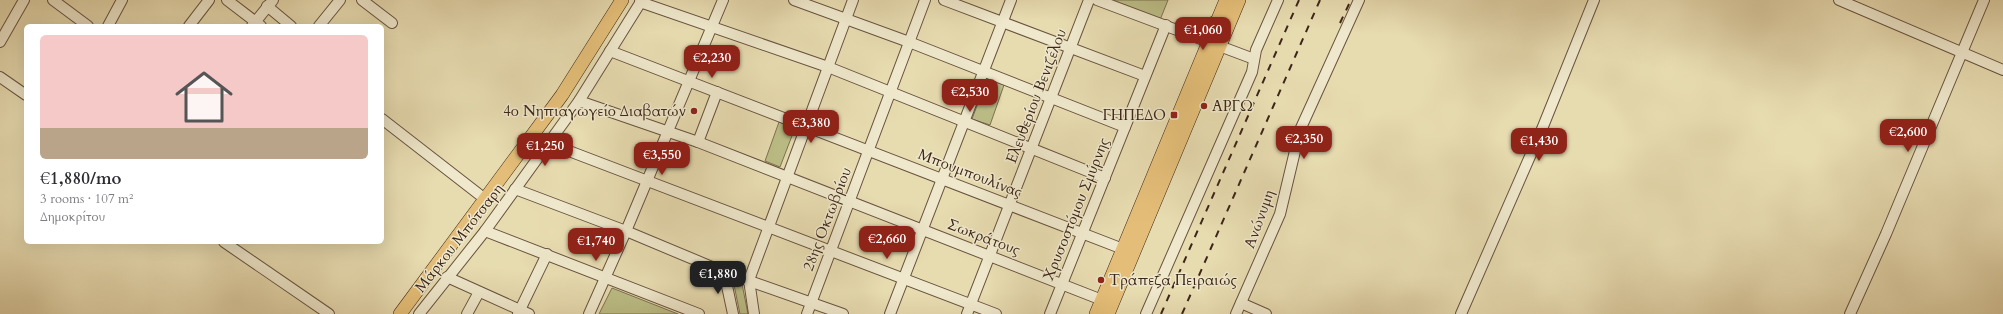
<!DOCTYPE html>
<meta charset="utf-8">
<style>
body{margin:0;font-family:Cardo,serif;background:#f2f2f3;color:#2b2b33;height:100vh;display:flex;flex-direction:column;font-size:15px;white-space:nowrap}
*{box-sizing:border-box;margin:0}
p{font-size:13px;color:#7c7c81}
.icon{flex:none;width:22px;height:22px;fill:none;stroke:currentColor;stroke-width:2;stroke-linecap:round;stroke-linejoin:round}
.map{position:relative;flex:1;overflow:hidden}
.details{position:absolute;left:24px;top:24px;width:360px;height:220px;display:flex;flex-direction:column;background:#fff;border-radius:6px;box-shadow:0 4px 16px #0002}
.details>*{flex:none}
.price{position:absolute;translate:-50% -34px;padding:0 9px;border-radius:8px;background:#8f2418;color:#fff;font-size:13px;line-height:26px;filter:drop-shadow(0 1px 2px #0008)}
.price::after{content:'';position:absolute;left:50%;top:24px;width:12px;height:9px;margin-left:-6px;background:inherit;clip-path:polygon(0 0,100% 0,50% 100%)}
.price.current{background:#222;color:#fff}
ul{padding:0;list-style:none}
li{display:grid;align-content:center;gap:8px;height:212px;padding:0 16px}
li+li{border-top:1px solid #e1e1e2}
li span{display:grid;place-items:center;height:124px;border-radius:6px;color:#555}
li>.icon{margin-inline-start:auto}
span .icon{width:72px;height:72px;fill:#fffc;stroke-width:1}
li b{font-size:17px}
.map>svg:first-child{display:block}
.green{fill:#bcbe87;stroke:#7c7250}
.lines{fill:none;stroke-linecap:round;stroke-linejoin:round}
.minor-casing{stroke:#68533f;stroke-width:12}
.major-casing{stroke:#3d2619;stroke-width:14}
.minor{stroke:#efe8cc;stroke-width:10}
.major{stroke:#e4be78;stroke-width:13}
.rail{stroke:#3d2619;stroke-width:2;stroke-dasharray:7 7;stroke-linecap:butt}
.poi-dot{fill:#8f2418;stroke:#efe8cc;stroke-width:1.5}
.labels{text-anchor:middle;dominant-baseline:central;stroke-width:3;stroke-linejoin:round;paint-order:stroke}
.street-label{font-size:15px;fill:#3d2619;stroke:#efe8cc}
.poi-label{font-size:15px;fill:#3d2619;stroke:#efe8cc;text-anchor:start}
</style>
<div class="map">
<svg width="2003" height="314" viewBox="0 0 2003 314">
<rect width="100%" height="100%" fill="#e7dbb0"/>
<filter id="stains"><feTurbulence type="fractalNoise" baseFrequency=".005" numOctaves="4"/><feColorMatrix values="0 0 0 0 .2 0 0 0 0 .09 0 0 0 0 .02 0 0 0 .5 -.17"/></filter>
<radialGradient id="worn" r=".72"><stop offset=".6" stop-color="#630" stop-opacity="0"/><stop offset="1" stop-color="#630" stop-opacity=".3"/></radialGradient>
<g class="green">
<path d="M1109,0h59l-8,20z"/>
<path d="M987,79l17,6 -14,40 -18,-6z"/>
<path d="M779,122l16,6 -15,39 -15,-6z"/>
<path d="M733,280l9,4 6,30h-8z"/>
<path d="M612,288l66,26h-79z"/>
</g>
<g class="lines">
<defs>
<g id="minor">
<path d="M53,0l35,26"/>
<path d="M227,0l34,26"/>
<path d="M362,0l30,23"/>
<path d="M794,0l115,42 216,85"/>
<path d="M944,0l201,76"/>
<path d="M1097,0l157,59"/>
<path d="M1839,0l164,70"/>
<path d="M640,2l188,65 277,111"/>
<path d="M267,6l24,20"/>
<path d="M108,26l14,-26"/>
<path d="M189,26l20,-26"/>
<path d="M252,26l21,-26"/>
<path d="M319,26l21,-26"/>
<path d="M0,42l24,-42"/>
<path d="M610,51l513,198"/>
<path d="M0,77l26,18"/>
<path d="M579,101l119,41 404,158"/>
<path d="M382,119l103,80"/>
<path d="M698,142l19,-50"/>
<path d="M548,143l448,171"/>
<path d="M515,189l111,42 98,41 119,42"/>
<path d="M485,231l214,83"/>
<path d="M224,242l105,72"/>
<path d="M724,272l9,42"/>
<path d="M447,277l82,37"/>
<path d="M1241,303l25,11"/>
<path d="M419,314l66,-83 94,-130 63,-101"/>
<path d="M467,314l12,-22"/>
<path d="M518,314l29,-60"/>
<path d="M589,314l37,-83 97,-231"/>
<path d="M754,314l-5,-34 104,-280"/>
<path d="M807,314l118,-314"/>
<path d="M890,314l121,-314"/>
<path d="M967,314l122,-314"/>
<path d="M1050,314l116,-289"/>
<path d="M1146,314l106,-242 4,-22 22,-50"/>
<path d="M1236,314l44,-100 20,-84 59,-130"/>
<path d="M1461,314l81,-185 52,-129"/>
<path d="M1850,314l36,-80 98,-234"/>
</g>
<g id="major">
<path d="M1194,35l23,-14"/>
<path d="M400,314l162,-219 60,-95"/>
<path d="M1096,314l130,-314"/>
<path d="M1108,314l131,-314"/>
</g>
</defs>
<use href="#minor" class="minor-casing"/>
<use href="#major" class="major-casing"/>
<use href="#minor" class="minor"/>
<use href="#major" class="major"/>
<g class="rail">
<path d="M1340,23l11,-23"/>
<path d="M1161,314l138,-314"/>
<path d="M1182,314l138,-314"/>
</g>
</g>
<g class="poi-dot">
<circle cx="1204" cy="106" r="4"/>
<circle cx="694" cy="111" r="4"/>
<rect x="1170" y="111" width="8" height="8" rx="2"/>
<circle cx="1101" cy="280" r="4"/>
</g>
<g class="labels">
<g class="street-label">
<text transform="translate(1036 96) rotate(-69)">Ελευθερίου Βενιζέλου</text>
<text transform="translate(970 173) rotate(21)">Μπουμπουλίνας</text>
<text transform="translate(1076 209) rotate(-68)">Χρυσοστόμου Σμύρνης</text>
<text transform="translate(827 219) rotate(-69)">28ης Οκτωβρίου</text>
<text transform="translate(1259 219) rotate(-70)">Ανώνυμη</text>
<text transform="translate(984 237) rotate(21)">Σωκράτους</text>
<text transform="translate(459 238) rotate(-52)">Μάρκου Μπότσαρη</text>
</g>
<g class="poi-label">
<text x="1212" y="106">ΑΡΓΩ</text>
<text x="686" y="111" text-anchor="end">4ο Νηπιαγωγείο Διαβατών</text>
<text x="1166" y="115" text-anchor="end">ΓΗΠΕΔΟ</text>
<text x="1109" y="280">Τράπεζα Πειραιώς</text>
</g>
</g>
<rect width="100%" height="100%" filter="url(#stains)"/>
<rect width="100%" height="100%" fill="url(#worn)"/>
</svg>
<b class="price" style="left:1203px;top:51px">€1,060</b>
<b class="price" style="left:712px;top:79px">€2,230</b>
<b class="price" style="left:970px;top:113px">€2,530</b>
<b class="price" style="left:811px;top:144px">€3,380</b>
<b class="price" style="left:1908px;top:153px">€2,600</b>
<b class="price" style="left:1304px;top:160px">€2,350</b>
<b class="price" style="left:1539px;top:162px">€1,430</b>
<b class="price" style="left:545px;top:167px">€1,250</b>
<b class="price" style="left:662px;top:176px">€3,550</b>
<b class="price" style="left:887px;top:260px">€2,660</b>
<b class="price" style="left:596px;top:262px">€1,740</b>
<b class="price current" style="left:718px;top:295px">€1,880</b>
<section class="details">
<ul>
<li><span style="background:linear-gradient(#f6c9c9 75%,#b9a48a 0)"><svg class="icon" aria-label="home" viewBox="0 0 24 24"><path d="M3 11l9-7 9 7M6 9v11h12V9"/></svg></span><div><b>€1,880/mo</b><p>3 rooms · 107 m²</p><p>Δημοκρίτου</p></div></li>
</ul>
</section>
</div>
